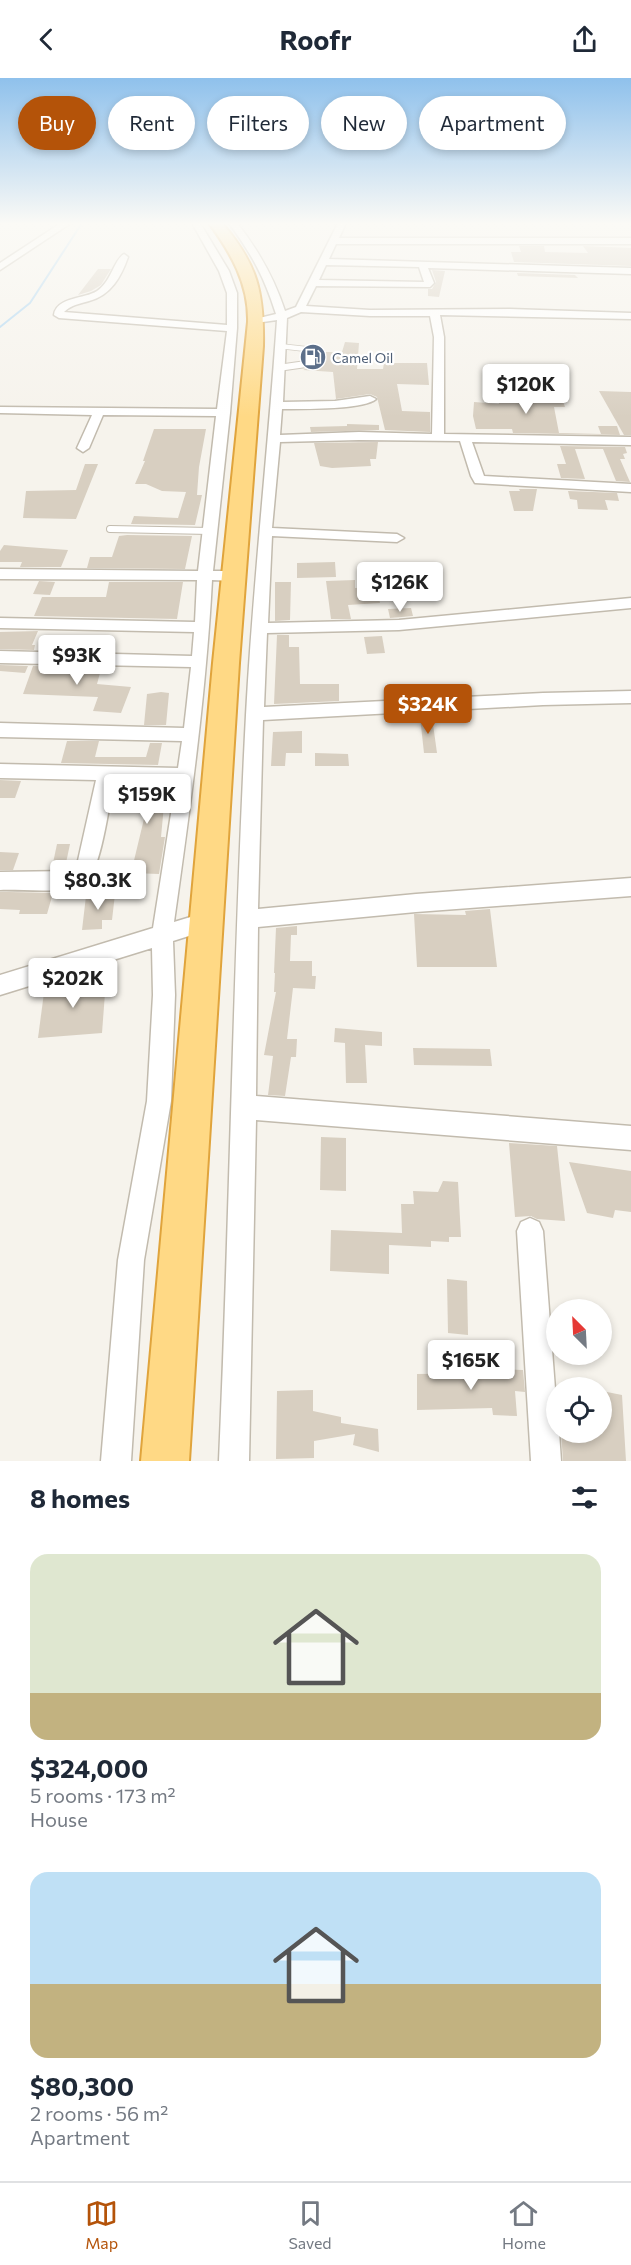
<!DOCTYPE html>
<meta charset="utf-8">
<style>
body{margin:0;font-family:Commissioner,sans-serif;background:#f2f2f3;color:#1f2937;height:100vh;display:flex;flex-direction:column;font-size:22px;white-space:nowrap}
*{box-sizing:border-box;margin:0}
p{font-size:20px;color:#747a83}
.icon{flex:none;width:33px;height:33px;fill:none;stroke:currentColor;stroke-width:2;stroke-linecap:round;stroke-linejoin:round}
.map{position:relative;height:1383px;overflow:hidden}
.side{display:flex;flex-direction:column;background:#fff;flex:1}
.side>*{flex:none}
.banner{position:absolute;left:18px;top:18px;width:596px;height:54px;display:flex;gap:12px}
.needle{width:39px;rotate:336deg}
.buttons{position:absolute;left:546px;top:1221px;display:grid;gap:12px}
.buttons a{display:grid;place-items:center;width:66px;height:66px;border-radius:50%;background:#fff;box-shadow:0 3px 9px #0003;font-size:30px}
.price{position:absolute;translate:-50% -51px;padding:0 14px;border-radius:6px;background:#fff;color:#222;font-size:20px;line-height:39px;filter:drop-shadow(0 2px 3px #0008)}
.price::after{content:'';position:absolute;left:50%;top:36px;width:18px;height:14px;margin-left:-9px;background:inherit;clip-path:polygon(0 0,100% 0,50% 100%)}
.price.current{background:#b45309;color:#fff}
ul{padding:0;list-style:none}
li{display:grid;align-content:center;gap:12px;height:318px;padding:0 30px}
li span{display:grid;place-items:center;height:186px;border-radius:18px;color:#555}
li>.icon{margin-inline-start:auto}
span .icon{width:108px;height:108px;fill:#fffc;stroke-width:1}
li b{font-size:26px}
h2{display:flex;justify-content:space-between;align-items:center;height:72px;padding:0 30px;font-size:26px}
.pill{padding:0 21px;border-radius:27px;background:#fff;box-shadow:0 3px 9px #0003;font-size:21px;line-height:54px}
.pill.current{background:#b45309;color:#fff}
header{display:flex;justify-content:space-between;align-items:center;height:78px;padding:0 30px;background:#fff;font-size:27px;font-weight:700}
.tabs{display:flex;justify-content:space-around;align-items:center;height:84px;border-top:2px solid #e0e1e3;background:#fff;font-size:16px;color:#747a83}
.tabs a{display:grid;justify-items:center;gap:3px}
.tabs .current{color:#b45309}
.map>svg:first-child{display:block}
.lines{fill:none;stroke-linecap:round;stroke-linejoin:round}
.stream{stroke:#a9d4f2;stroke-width:2}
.building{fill:#d8cfc1}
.service-far1-casing{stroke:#c2bbae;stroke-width:6}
.service-casing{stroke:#c2bbae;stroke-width:8}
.minor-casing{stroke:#c2bbae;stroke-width:3}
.trunk-casing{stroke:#e0a43c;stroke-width:4}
.service-far1{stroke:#fff;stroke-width:4.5}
.service{stroke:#fff;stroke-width:6}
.minor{fill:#fff;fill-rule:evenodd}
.trunk{fill:#ffd985;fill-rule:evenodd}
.labels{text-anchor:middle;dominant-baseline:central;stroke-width:4.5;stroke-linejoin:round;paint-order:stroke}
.far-service-label{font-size:14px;fill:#4e5e75;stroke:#fff;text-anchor:start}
</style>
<header><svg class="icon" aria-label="back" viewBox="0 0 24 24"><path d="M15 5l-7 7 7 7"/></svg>Roofr<svg class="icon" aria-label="share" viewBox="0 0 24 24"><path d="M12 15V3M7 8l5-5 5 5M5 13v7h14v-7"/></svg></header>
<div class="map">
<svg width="631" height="1383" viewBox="0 0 631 1383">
<rect width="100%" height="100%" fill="#f6f3ec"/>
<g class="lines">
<path class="stream" d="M0,249l30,-24 52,-80"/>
</g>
<g class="building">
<path d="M519,168h25l1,6 43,1 -5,-7 48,2v18l-117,-4 -3,-10h10z"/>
<path d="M98,191h13l-10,16 -10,6 -13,4z"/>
<path d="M432,192l13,1 -6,26 -11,-1v-7h4l4,-7z"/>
<path d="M517,195l58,2 3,3 -60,-2z"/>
<path d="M345,264l14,1 -2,26h26l1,-6h43l2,22 -32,-1 5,27 28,1v20l-45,-2 -8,-33 -7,-3 -34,5 -3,-27 -30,-2 12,-6v-12h27z"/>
<path d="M543,312h16l6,17h-11l5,26 42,1 -3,-8h19l3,9 -107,-2 -1,-4h-36l-3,-13 1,-14 25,2 -1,-6h48z"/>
<path d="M599,313l32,1v43h-7z"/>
<path d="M347,346l32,1v5l-68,2 -1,-5 37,-1z"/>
<path d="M154,351h52l-7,38 -2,28h5l-7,30 -64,-1 3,-8 44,2 8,-26 -24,-1 -16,-7h-11l10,-23h-2z"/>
<path d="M378,364l-2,17h-6l1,7 -39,2 -12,-2 -6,-23z"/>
<path d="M560,368l65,1 2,6 -4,1 2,5h-5l10,23 -14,-1 -13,-32h-28l10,30 -24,-1 -4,-14h9z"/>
<path d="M85,386h13l-22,55 -53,-1 3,-27 50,-1z"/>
<path d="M519,411h18l-4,22h-19l-5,-20h11z"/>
<path d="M568,413l49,2 2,8 -14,-1 3,10 -30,-1 -1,-9 -7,-1z"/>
<path d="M127,457l65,1 -7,33 -98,-1 3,-11h22l7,-21z"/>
<path d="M4,467l23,2 41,3 -7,17h-41l2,-5h-22v-11z"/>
<path d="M335,484l1,15 -39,1v-15z"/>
<path d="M355,502v8l22,-1 3,16 -32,2 3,14h-20l-5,-38z"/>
<path d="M39,503l16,1 -5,13 -17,-1z"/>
<path d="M109,504h74l-6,37 -143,-3 8,-19h64z"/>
<path d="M275,504h16l-1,38 -15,1z"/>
<path d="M411,530l2,8 -23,2 -2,-9z"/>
<path d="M38,553l-6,14h3l-1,5 -34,-1v-17z"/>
<path d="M277,557h12v12h10l1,37h39v17l-65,3z"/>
<path d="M382,558l3,17 -18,1 -3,-17z"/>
<path d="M0,587l28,1 -3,7 -25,-2z"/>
<path d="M33,588l65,2 -2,5h4l-3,11 34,3 -10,26 -28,-2 5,-14 -75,-3z"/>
<path d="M161,614l8,1 -3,32h-22l3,-31z"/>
<path d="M420,639h12l5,36h-13z"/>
<path d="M302,653v22h-16l-1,13h-14l2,-34z"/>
<path d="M67,663h32l-4,16h51l4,-14h12l-4,22 -97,-2z"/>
<path d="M315,675l33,1 1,12h-34z"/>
<path d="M0,702l21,1 -6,17h-15z"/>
<path d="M116,705l50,1 -5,53h4l-6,37 -28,-1 18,-75 -36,1z"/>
<path d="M57,766h13l-4,19h-13z"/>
<path d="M0,774l19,1 -6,17h-13z"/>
<path d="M0,814h9l44,1 -6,21h-28l1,-4 -20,-1z"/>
<path d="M115,816l-3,26h-10v9l-20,1 4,-34z"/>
<path d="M490,831l7,58h-80l-3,-53 52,1 -1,-4z"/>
<path d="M297,848v9h-6l-1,26h22v15h4l-1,13 -22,-1 -6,51h10l-1,18h-5l-6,39 -17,-1 5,-39 -9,-1 12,-63h-2l1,-19h-1l2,-45z"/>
<path d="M106,902l-4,53 -64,5 7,-53z"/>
<path d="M335,950l47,4v14l-17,-1 2,38h-21l-1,-40 -11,-1z"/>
<path d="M413,970l77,1 2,17 -78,-1z"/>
<path d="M321,1059l25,1v53l-26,-1z"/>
<path d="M509,1065l48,3 8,75 -28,-2 -6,-3 -16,1z"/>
<path d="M569,1084l62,9v41l-16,-2 -2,8 -26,-5z"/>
<path d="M443,1103l15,1 3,55h-12v5l-18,-1v6l-42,-2v29l-59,-3 1,-41 71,3 -1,-29h13l-1,-13 25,1z"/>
<path d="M447,1201l20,2 1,54 -20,-2z"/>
<path d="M489,1291l34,1 2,22 -10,-1 2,25 -24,-1 -1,-7 -75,2v-36l73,-1z"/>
<path d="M313,1312v21l28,6v6l37,6 1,23 -26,-7 2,-11 -41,7v17l-38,1 1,-68z"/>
<path d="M602,1313l20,4 4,66h-63l-2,-29h41z"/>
</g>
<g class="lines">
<defs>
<path id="service-far1" d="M279,268l27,3 5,5"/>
<g id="service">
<path d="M278,290l28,-4 5,-3"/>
<path d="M110,451l100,2"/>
</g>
<g id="minor">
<path d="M61,145h10l-71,47v-7z"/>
<path d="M192,145h8l29,48 8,22v35l-7,85 -17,158h21l7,5 -7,5 -22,-1c-6,115 -22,228 -38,342l33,-10 7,2 3,7 -3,7 -41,13 2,54 -4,106 -27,159 -13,201h-30l17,-201 29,-159 6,-106 -1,-47 -152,47v-20l153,-47 23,-146 -62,-1c-5,22 -13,94 -31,104 -18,9 -62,4 -83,5v-18l70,-1 7,-6 19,-85 -96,-2v-14l178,4 4,-27 -182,-4v-14l184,5 7,-61 -191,-4v-12l192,5 2,-24 -194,-4v-10l195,4 2,-42 -197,-1v-10l198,2 18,-155 -113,-1 -14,33 -6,4 -6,-4 15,-33 -92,-2v-6l217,2 10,-78 -168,-13 -5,-3c2,-18 31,-16 43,-24 14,-9 17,-31 27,-37l4,3c-7,20 -17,38 -39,44 -10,3 -18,4 -25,11l163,13v-32l-8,-22z"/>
<path d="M229,145h8c22,28 37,55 48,88l11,-4 42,-84h8l-7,15h292v6h-295l-7,15 302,9v6l-203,-6 6,15 -4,4 -114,-1 -10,20 64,4 140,-1 121,4v6l-191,-4 4,22v97l187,3v8l-159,-3 12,34 147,8v8l-156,-9 -4,-7 -11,-35 -101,-1 -79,2 -8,86 125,6 7,4 -7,4 -125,-6 -4,87 131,-3 232,-22v10l-232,22 -132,3 -3,74 279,-14 88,-2v12l-88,2 -280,15 -5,189 158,-15 215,-16v18l-215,16 -158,15 -2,169 375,30v24l-375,-30 -7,341h-30c11,-249 14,-497 27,-746 7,-132 22,-263 31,-395l-21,3 -5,-3 25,-6c-12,-38 -24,-59 -47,-91zM326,187l93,2 5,15 -105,-2zM301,234l69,4h60l4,21 -2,97 -73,-2 -79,3 2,-26c20,0 81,1 94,-10l-6,-3 -35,5 -52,1 4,-84z"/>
<path d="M530,1140l9,4 4,9 13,171v30h3l2,29h-30l-14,-230 4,-9z"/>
</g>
<path id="trunk" d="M209,145h13c36,42 42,70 41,123l-24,317 -50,798h-48l72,-798 35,-341c1,-38 -17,-69 -39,-99z"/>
</defs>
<use href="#service-far1" class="service-far1-casing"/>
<use href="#service" class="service-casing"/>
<use href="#minor" class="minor-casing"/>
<use href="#trunk" class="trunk-casing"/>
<use href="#service-far1" class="service-far1"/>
<use href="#service" class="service"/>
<use href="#minor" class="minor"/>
<use href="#trunk" class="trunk"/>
</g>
<linearGradient id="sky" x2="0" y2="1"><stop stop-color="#8fc1ec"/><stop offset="0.43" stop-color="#fbfaf6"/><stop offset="1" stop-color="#fbfaf6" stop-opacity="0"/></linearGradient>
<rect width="631" height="339" fill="url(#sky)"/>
<defs>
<symbol id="fuel-disc" viewBox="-11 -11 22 22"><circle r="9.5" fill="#5c6f8a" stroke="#fff"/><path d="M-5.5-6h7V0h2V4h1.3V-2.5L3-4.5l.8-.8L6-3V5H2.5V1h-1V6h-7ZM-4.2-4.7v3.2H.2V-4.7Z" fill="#fff"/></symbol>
</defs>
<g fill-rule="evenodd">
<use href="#fuel-disc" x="298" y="264" width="30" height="30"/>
</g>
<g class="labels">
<g class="far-service-label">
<text x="332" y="279">Camel Oil</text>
</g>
</g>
</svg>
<div class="buttons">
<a><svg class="needle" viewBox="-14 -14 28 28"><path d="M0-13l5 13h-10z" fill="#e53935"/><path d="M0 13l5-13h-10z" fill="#747a83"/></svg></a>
<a><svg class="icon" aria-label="locate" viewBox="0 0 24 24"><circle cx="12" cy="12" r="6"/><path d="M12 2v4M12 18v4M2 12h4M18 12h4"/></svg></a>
</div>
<b class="price" style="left:526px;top:337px">$120K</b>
<b class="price" style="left:400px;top:535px">$126K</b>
<b class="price" style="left:77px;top:608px">$93K</b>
<b class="price current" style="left:428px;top:657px">$324K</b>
<b class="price" style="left:147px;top:747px">$159K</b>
<b class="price" style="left:98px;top:833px">$80.3K</b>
<b class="price" style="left:73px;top:931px">$202K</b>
<b class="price" style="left:471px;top:1313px">$165K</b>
<div class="banner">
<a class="pill current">Buy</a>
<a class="pill">Rent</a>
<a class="pill">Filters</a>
<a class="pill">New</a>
<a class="pill">Apartment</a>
</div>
</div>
<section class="side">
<h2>8 homes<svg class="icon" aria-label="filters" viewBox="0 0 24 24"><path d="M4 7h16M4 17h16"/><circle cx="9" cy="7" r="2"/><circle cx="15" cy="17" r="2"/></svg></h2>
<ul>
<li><span style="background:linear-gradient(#dfe7d0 75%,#c2b280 0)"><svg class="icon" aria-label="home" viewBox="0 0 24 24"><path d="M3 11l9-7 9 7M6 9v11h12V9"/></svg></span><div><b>$324,000</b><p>5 rooms · 173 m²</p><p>House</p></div></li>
<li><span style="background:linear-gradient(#bfe0f5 60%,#c2b280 0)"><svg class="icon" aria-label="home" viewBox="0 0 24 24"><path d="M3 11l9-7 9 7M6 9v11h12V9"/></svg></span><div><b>$80,300</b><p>2 rooms · 56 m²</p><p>Apartment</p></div></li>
</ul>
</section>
<nav class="tabs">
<a class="current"><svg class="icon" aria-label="map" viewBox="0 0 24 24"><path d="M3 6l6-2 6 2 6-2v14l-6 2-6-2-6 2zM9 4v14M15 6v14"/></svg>Map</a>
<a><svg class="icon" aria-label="saved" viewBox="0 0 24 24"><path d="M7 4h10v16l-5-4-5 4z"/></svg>Saved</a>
<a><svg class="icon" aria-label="home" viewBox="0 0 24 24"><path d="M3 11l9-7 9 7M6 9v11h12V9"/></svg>Home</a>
</nav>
